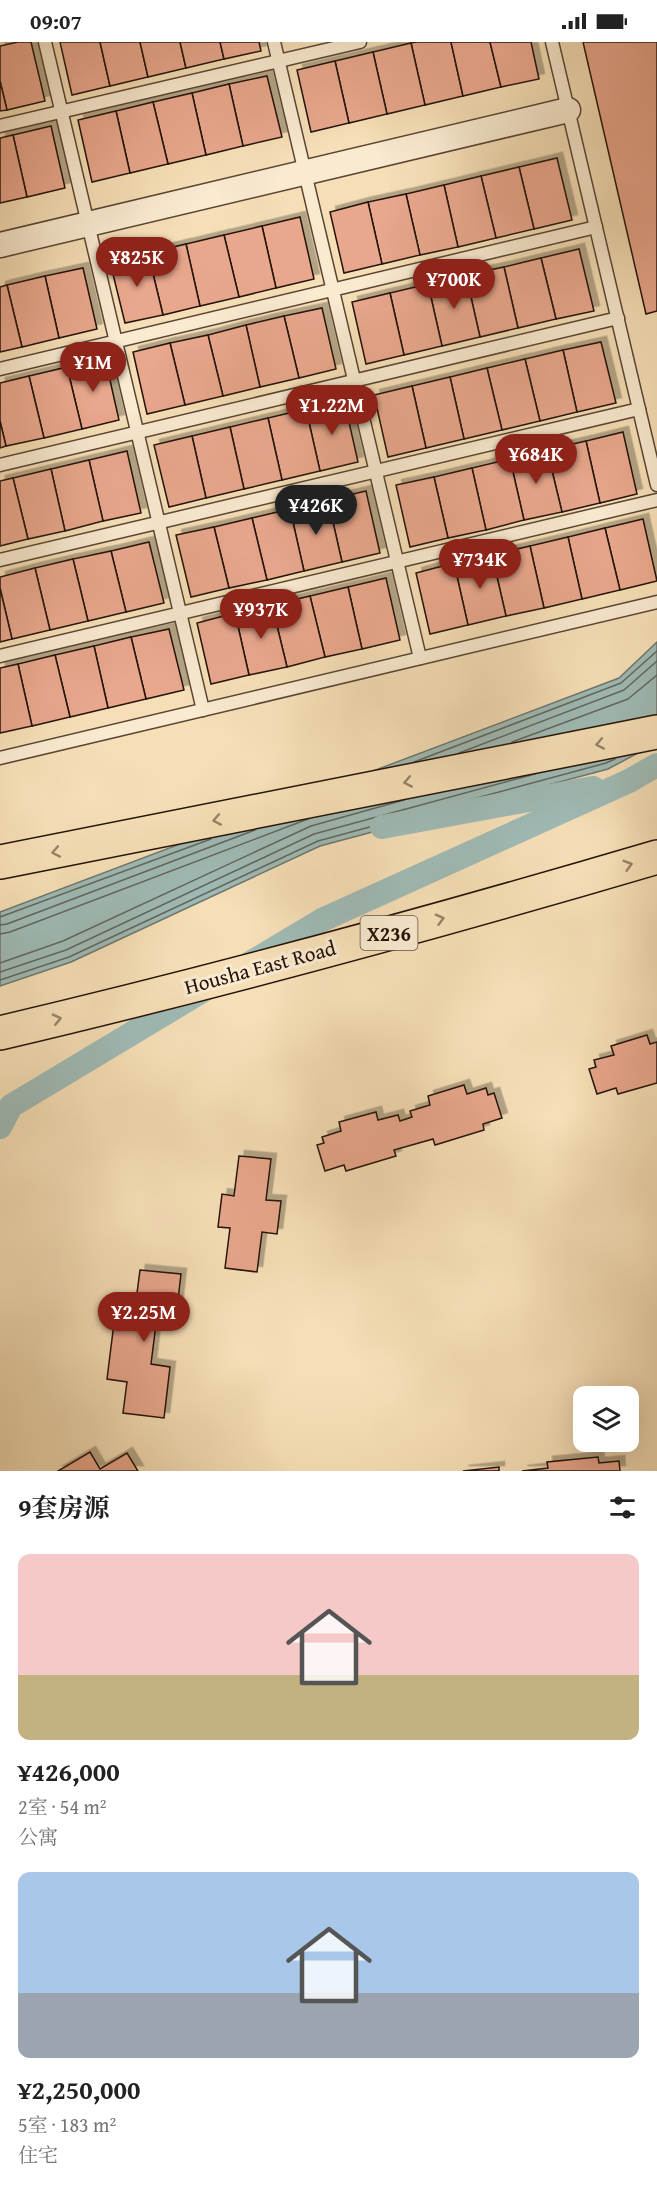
<!DOCTYPE html>
<html lang="zh">
<meta charset="utf-8">
<style>
body{margin:0;font-family:"Gentium Book Plus","Noto Serif SC",serif;background:#f2f2f2;color:#222;height:100vh;display:flex;flex-direction:column;font-size:22px;white-space:nowrap}
*{box-sizing:border-box;margin:0}
p{font-size:20px;color:#767676}
.icon{flex:none;width:33px;height:33px;fill:none;stroke:currentColor;stroke-width:2;stroke-linecap:round;stroke-linejoin:round}
.map{position:relative;height:1429px;overflow:hidden}
.panel{display:flex;flex-direction:column;background:#fff;flex:1}
.panel>*{flex:none}
.tools{position:absolute;left:573px;top:1344px;display:grid;gap:12px}
.tools a{display:grid;place-items:center;width:66px;height:66px;border-radius:12px;background:#fff;box-shadow:0 6px 24px #0002;font-size:30px}
.price{position:absolute;translate:-50% -51px;padding:0 14px;border-radius:21px;background:#8f2418;color:#fff;font-size:20px;line-height:39px;filter:drop-shadow(0 2px 3px #0008)}
.price::after{content:'';position:absolute;left:50%;top:36px;width:18px;height:14px;margin-left:-9px;background:inherit;clip-path:polygon(0 0,100% 0,50% 100%)}
.price.current{background:#222;color:#fff}
ul{padding:0;list-style:none}
li{display:grid;align-content:center;gap:12px;height:318px;padding:0 18px}
li span{display:grid;place-items:center;height:186px;border-radius:12px;color:#555}
li>.icon{margin-inline-start:auto}
span .icon{width:108px;height:108px;fill:#fffc;stroke-width:1}
li b{font-size:26px}
h2{display:flex;justify-content:space-between;align-items:center;height:72px;padding:0 18px;font-size:26px}
.status{display:flex;justify-content:space-between;align-items:center;height:42px;padding:0 30px;background:#fff;direction:ltr}
.status svg{height:16px;fill:currentColor}
.map>svg:first-child{display:block}
.water{fill:#9fbbb6;stroke:#6d7770;stroke-width:1.5}
.lines{fill:none;stroke-linecap:round;stroke-linejoin:round}
.shore{stroke:#61665f;stroke-width:1.5}
.canal{stroke:#9fbbb6;stroke-width:24}
.building{fill:#e9a78d;stroke:#231208;stroke-width:1.5;filter:url(#shadow)}
.lane-casing{stroke:#584534;stroke-width:15}
.street-casing{stroke:#584534;stroke-width:27}
.primary-casing{stroke:#231208;stroke-width:36}
.lane{stroke:#f9ead0;stroke-width:12}
.street{stroke:#f9ead0;stroke-width:24}
.primary{stroke:#f6dfb7;stroke-width:33}
.oneway{stroke:#978368}
.labels{text-anchor:middle;dominant-baseline:central;stroke-width:6;stroke-linejoin:round;paint-order:stroke}
.shield{fill:#f9ead0;stroke:#635344;stroke-width:1.5}
.shield-label{font-size:20px;font-weight:bold;fill:#231208}
.street-label{font-size:21px;fill:#231208;stroke:#f9ead0}
</style>
<div class="status"><b>09:07</b><svg viewBox="0 0 49 12"><path d="M0 12V9h3v3zM5 12V6h3v6zM10 12V3h3v9zM15 12V0h3v12zM26 1h20v11H26zM47 4h2v5h-2z"/></svg></div>
<div class="map">
<svg width="657" height="1429" viewBox="0 0 657 1429">
<defs>
<filter id="shadow"><feDropShadow dx="5.5" dy="-5.5" stdDeviation="0" flood-color="#0004"/></filter>
</defs>
<rect width="100%" height="100%" fill="#f6dfb7"/>
<filter id="stains"><feTurbulence type="fractalNoise" baseFrequency=".00333" numOctaves="4"/><feColorMatrix values="0 0 0 0 .2 0 0 0 0 .09 0 0 0 0 .02 0 0 0 .5 -.17"/></filter>
<radialGradient id="worn" r=".72"><stop offset=".6" stop-color="#630" stop-opacity="0"/><stop offset="1" stop-color="#630" stop-opacity=".3"/></radialGradient>
<path class="water" d="M657,600v101l-49,26 -288,77 -249,116 -71,24v-74l619,-234z"/>
<g class="lines">
<g class="shore">
<path d="M512,700l116,-43 29,-24"/>
<path d="M459,711l165,-63 33,-29"/>
<path d="M414,720l207,-79 36,-32"/>
<path d="M0,875l211,-78"/>
<path d="M0,883l7,-1 248,-94"/>
<path d="M0,892l10,-2 298,-113"/>
<path d="M0,921l63,-22 248,-115 93,-26"/>
<path d="M0,930l66,-22 248,-116 221,-60"/>
<path d="M0,938l69,-23 249,-116 288,-78 9,-4"/>
</g>
<g class="canal">
<path d="M382,785l211,-39"/>
<path d="M250,921l72,-43 307,-139 28,-16"/>
<path d="M0,1085l11,-21 193,-116"/>
</g>
</g>
<g class="building">
<path d="M18,0h13l14,59 -38,9 -7,-29v-35z"/>
<path d="M60,0h40l10,44 -38,9z"/>
<path d="M100,0h40l8,35 -38,9z"/>
<path d="M140,0h40l6,26 -38,9z"/>
<path d="M180,0h40l4,17 -38,9z"/>
<path d="M220,0h39l2,9 -37,8z"/>
<path d="M416,0h35l12,54 -38,9 -14,-62z"/>
<path d="M451,0h39l11,45 -38,9z"/>
<path d="M490,0h41l8,37 -38,8z"/>
<path d="M583,0h74v269l-11,3z"/>
<path d="M411,1l14,62 -38,9 -14,-62z"/>
<path d="M373,10l14,62 -38,9 -14,-62z"/>
<path d="M335,19l14,62 -38,9 -14,-62z"/>
<path d="M267,34l15,61 -39,9 -14,-62z"/>
<path d="M0,39l7,29 -7,1z"/>
<path d="M229,42l14,62 -37,9 -14,-62z"/>
<path d="M192,51l14,62 -38,9 -15,-62z"/>
<path d="M153,60l15,62 -38,9 -14,-62z"/>
<path d="M116,69l14,62 -38,9 -14,-62z"/>
<path d="M51,84l14,62 -38,9 -14,-62z"/>
<path d="M13,93l14,62 -27,6v-65z"/>
<path d="M557,116l15,62 -38,9 -15,-62z"/>
<path d="M519,125l15,62 -38,9 -15,-62z"/>
<path d="M481,134l15,62 -38,9 -14,-62z"/>
<path d="M444,143l14,62 -38,8 -14,-61z"/>
<path d="M406,152l14,61 -38,9 -14,-62z"/>
<path d="M368,160l14,62 -38,9 -14,-61z"/>
<path d="M300,175l14,62 -38,9 -14,-62z"/>
<path d="M262,184l14,62 -37,9 -15,-62z"/>
<path d="M224,193l15,62 -39,9 -14,-62z"/>
<path d="M186,202l14,62 -37,9 -15,-62z"/>
<path d="M579,207l15,62 -38,8 -15,-61z"/>
<path d="M148,211l15,62 -38,8 -15,-61z"/>
<path d="M541,216l15,61 -38,9 -14,-61z"/>
<path d="M504,225l14,61 -38,9 -14,-62z"/>
<path d="M83,226l14,61 -38,9 -14,-62z"/>
<path d="M466,233l14,62 -38,9 -14,-62z"/>
<path d="M45,234l14,62 -37,9 -15,-62z"/>
<path d="M428,242l14,62 -38,9 -14,-62z"/>
<path d="M7,243l15,62 -22,5v-65z"/>
<path d="M390,251l14,62 -38,9 -14,-62z"/>
<path d="M322,266l14,61 -37,9 -15,-62z"/>
<path d="M284,274l15,62 -39,9 -14,-62z"/>
<path d="M246,283l14,62 -37,9 -15,-61z"/>
<path d="M208,293l15,61 -38,9 -15,-62z"/>
<path d="M601,300l15,61 -39,9 -14,-62z"/>
<path d="M170,301l15,62 -38,9 -14,-62z"/>
<path d="M563,308l14,62 -37,9 -15,-62z"/>
<path d="M105,316l14,62 -37,9 -15,-62z"/>
<path d="M525,317l15,62 -38,9 -15,-62z"/>
<path d="M67,325l15,62 -38,9 -15,-62z"/>
<path d="M487,326l15,62 -38,9 -14,-62z"/>
<path d="M29,334l15,62 -38,8 -6,-25v-38z"/>
<path d="M450,335l14,62 -38,9 -14,-62z"/>
<path d="M412,344l14,62 -38,9 -14,-62z"/>
<path d="M344,358l14,62 -38,9 -14,-62z"/>
<path d="M306,367l14,62 -38,9 -14,-62z"/>
<path d="M268,376l14,62 -38,9 -14,-62z"/>
<path d="M0,379l6,25 -6,2z"/>
<path d="M230,385l14,62 -38,9 -14,-62z"/>
<path d="M623,390l14,62 -37,9 -14,-62z"/>
<path d="M192,394l14,62 -37,9 -15,-62z"/>
<path d="M586,399l14,62 -38,9 -15,-62z"/>
<path d="M547,408l15,62 -38,8 -14,-61z"/>
<path d="M127,409l14,62 -38,8 -14,-61z"/>
<path d="M510,417l14,61 -38,10 -14,-62z"/>
<path d="M89,418l14,61 -38,10 -14,-62z"/>
<path d="M472,426l14,62 -38,8 -14,-61z"/>
<path d="M51,427l14,62 -37,8 -15,-61z"/>
<path d="M434,435l14,61 -38,9 -14,-62z"/>
<path d="M13,436l15,61 -28,7v-65z"/>
<path d="M366,449l14,62 -38,9 -14,-62z"/>
<path d="M328,458l14,62 -38,9 -14,-62z"/>
<path d="M290,467l14,62 -37,9 -15,-62z"/>
<path d="M252,476l15,62 -38,8 -15,-61z"/>
<path d="M643,477l14,62 -37,9 -15,-62z"/>
<path d="M214,485l15,61 -38,9 -15,-62z"/>
<path d="M605,486l15,62 -38,9 -14,-62z"/>
<path d="M568,495l14,62 -38,9 -14,-62z"/>
<path d="M149,500l15,61 -38,9 -15,-61z"/>
<path d="M530,504l14,62 -38,8 -14,-61z"/>
<path d="M111,509l15,61 -38,9 -15,-62z"/>
<path d="M492,513l14,61 -38,9 -14,-62z"/>
<path d="M73,517l15,62 -38,9 -15,-62z"/>
<path d="M454,521l14,62 -38,9 -14,-61z"/>
<path d="M35,526l15,62 -38,9 -12,-51v-11z"/>
<path d="M386,536l14,62 -38,9 -14,-62z"/>
<path d="M348,545l14,62 -37,8 -15,-61z"/>
<path d="M0,546l12,51 -12,3z"/>
<path d="M310,554l15,61 -38,10 -15,-62z"/>
<path d="M272,563l15,62 -38,8 -14,-62z"/>
<path d="M235,571l14,62 -38,9 -14,-61z"/>
<path d="M169,587l15,61 -38,9 -15,-62z"/>
<path d="M131,595l15,62 -38,9 -14,-62z"/>
<path d="M94,604l14,62 -38,9 -15,-62z"/>
<path d="M55,613l15,62 -38,9 -14,-62z"/>
<path d="M18,622l14,62 -32,7v-65z"/>
<path d="M647,993l3,9 7,-2v41l-39,11 -2,-6 -19,6 -8,-25 7,-2 -2,-7 20,-5 -3,-9z"/>
<path d="M464,1043l3,9 19,-6 2,7 6,-2 8,25 -19,6 1,6 -49,15 -2,-6 -39,11 2,6 -50,15 -2,-6 -19,6 -8,-26 7,-2 -2,-6 19,-6 -2,-9 37,-10 2,8 20,-5 2,6 12,-4 -2,-6 20,-6 -2,-9z"/>
<path d="M239,1114l32,3 -5,41 15,1 -4,33 -15,-2 -5,40 -32,-4 5,-40 -12,-1 4,-33 12,2z"/>
<path d="M140,1228l41,4 -6,52 -19,-2 -5,40 19,3 -6,51 -41,-5 4,-31 -20,-3 10,-80 19,2z"/>
<path d="M90,1410l10,17 27,-16 11,18h-80z"/>
<path d="M598,1415l1,6 20,-2 1,10h-98l26,-3 -1,-6z"/>
<path d="M499,1425v4h-36z"/>
</g>
<g class="lines">
<defs>
<g id="lane">
<path d="M45,0l158,668"/>
<path d="M274,0l146,616"/>
<path d="M552,0l105,443"/>
<path d="M0,84l360,-84"/>
<path d="M0,327l596,-142"/>
<path d="M0,423l618,-147"/>
<path d="M0,518l639,-151"/>
<path d="M0,614l657,-156"/>
<path d="M0,716l657,-156"/>
</g>
<path id="street" d="M0,203l568,-135"/>
<g id="primary">
<path d="M0,820l657,-130"/>
<path d="M0,991c221,-52 440,-112 657,-176"/>
</g>
</defs>
<use href="#lane" class="lane-casing"/>
<use href="#street" class="street-casing"/>
<use href="#primary" class="primary-casing"/>
<use href="#lane" class="lane"/>
<use href="#street" class="street"/>
<use href="#primary" class="primary"/>
</g>
<defs><path id="oneway-chevron" d="M-2-3.5L2.5 0L-2 3.5" fill="none" stroke-width="1.6" stroke-linecap="round" stroke-linejoin="round" transform="scale(1.5)"/></defs>
<g class="oneway">
<use href="#oneway-chevron" transform="translate(600 702) rotate(169)"/>
<use href="#oneway-chevron" transform="translate(408 740) rotate(169)"/>
<use href="#oneway-chevron" transform="translate(217 778) rotate(169)"/>
<use href="#oneway-chevron" transform="translate(56 810) rotate(169)"/>
<use href="#oneway-chevron" transform="translate(628 823) rotate(-16)"/>
<use href="#oneway-chevron" transform="translate(440 877) rotate(-15)"/>
<use href="#oneway-chevron" transform="translate(57 977) rotate(-13)"/>
</g>
<g class="labels">
<rect class="shield" x="360.5" y="874" width="57" height="34" rx="4.5"/>
<g class="shield-label">
<text x="389" y="891">X236</text>
</g>
<g class="street-label">
<text transform="translate(260 925) rotate(-15)">Housha East Road</text>
</g>
</g>
<rect width="100%" height="100%" filter="url(#stains)"/>
<rect width="100%" height="100%" fill="url(#worn)"/>
</svg>
<div class="tools">
<a><svg class="icon" aria-label="layers" viewBox="0 0 24 24"><path d="M12 4l9 5-9 5-9-5zM3 14l9 5 9-5"/></svg></a>
</div>
<b class="price" style="left:137px;top:246px">¥825K</b>
<b class="price" style="left:454px;top:268px">¥700K</b>
<b class="price" style="left:93px;top:351px">¥1M</b>
<b class="price" style="left:332px;top:394px">¥1.22M</b>
<b class="price" style="left:536px;top:443px">¥684K</b>
<b class="price current" style="left:316px;top:494px">¥426K</b>
<b class="price" style="left:480px;top:548px">¥734K</b>
<b class="price" style="left:261px;top:598px">¥937K</b>
<b class="price" style="left:144px;top:1301px">¥2.25M</b>
</div>
<section class="panel">
<h2>9套房源<svg class="icon" aria-label="filters" viewBox="0 0 24 24"><path d="M4 7h16M4 17h16"/><circle cx="9" cy="7" r="2"/><circle cx="15" cy="17" r="2"/></svg></h2>
<ul>
<li><span style="background:linear-gradient(#f6c9c9 65%,#c2b280 0)"><svg class="icon" aria-label="home" viewBox="0 0 24 24"><path d="M3 11l9-7 9 7M6 9v11h12V9"/></svg></span><div><b>¥426,000</b><p>2室 · 54 m²</p><p>公寓</p></div></li>
<li><span style="background:linear-gradient(#a9c7e8 65%,#9aa5b1 0)"><svg class="icon" aria-label="home" viewBox="0 0 24 24"><path d="M3 11l9-7 9 7M6 9v11h12V9"/></svg></span><div><b>¥2,250,000</b><p>5室 · 183 m²</p><p>住宅</p></div></li>
</ul>
</section>
